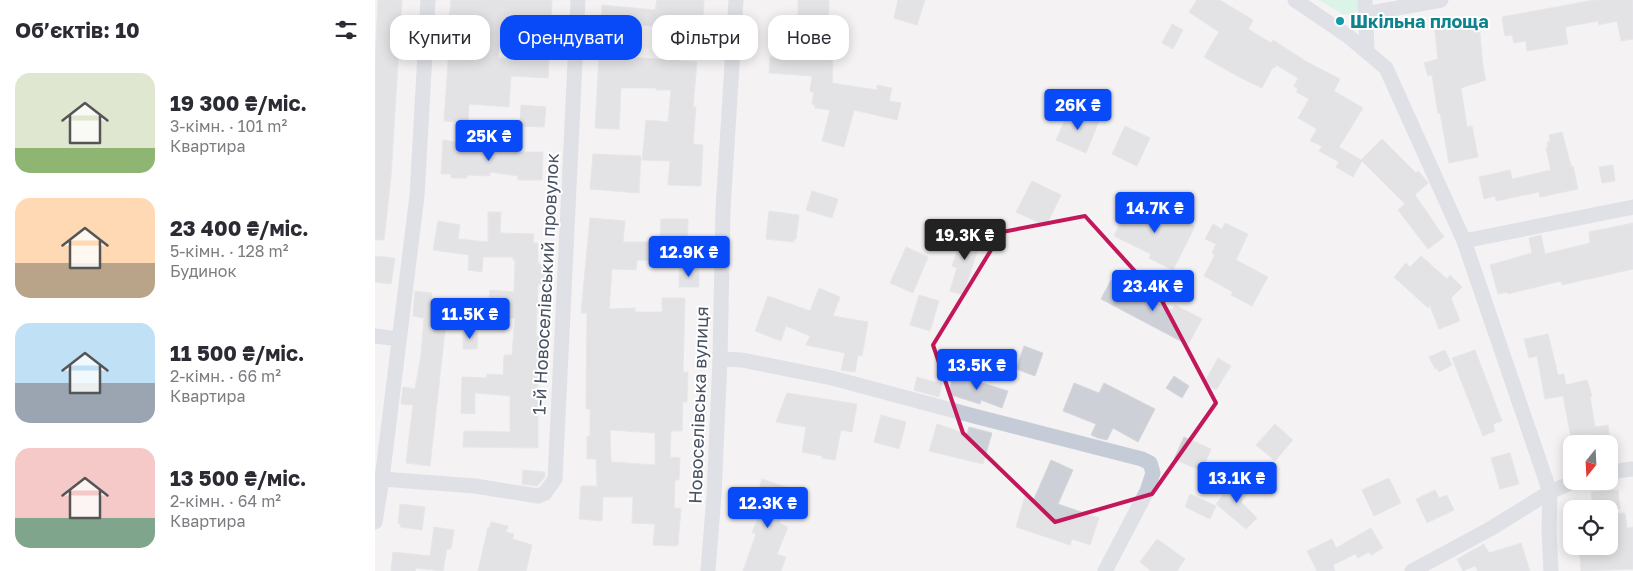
<!DOCTYPE html>
<html lang="uk">
<meta charset="utf-8">
<style>
body{margin:0;font-family:"Golos Text",sans-serif;background:#f2f2f3;color:#2b2b33;height:100vh;display:flex;flex-direction:column;font-size:19px;white-space:nowrap}
*{box-sizing:border-box;margin:0}
p{font-size:16px;color:#7c7c81}
.icon{flex:none;width:28px;height:28px;fill:none;stroke:currentColor;stroke-width:2;stroke-linecap:round;stroke-linejoin:round}
.map{position:relative;flex:1;overflow:hidden}
.sheet{display:flex;flex-direction:column;background:#fff;width:375px}
.sheet>*{flex:none}
.top-card{position:absolute;left:15px;top:15px;width:475px;height:45px;display:flex;gap:10px}
.needle{width:32px;rotate:198deg}
.fabs{position:absolute;left:1188px;top:435px;display:grid;gap:10px}
.fabs a{display:grid;place-items:center;width:55px;height:55px;border-radius:10px;background:#fff;box-shadow:0 2px 12px #0003;font-size:25px}
.price{position:absolute;translate:-50% -42px;padding:0 11px;border-radius:5px;background:#084af8;color:#fff;font-size:16px;line-height:32px;filter:drop-shadow(0 1px 2px #0008)}
.price::after{content:'';position:absolute;left:50%;top:30px;width:15px;height:11px;margin-left:-8px;background:inherit;clip-path:polygon(0 0,100% 0,50% 100%)}
.price.selected{background:#222;color:#fff}
ul{padding:0;list-style:none}
li{display:flex;align-items:center;gap:15px;height:125px;padding:0 15px}
li span{display:grid;place-items:center;flex:none;width:140px;height:100px;border-radius:15px;color:#555}
li>.icon{margin-inline-start:auto}
span .icon{width:60px;height:60px;fill:#fffc;stroke-width:1}
li b{font-size:21px}
h2{display:flex;justify-content:space-between;align-items:center;height:60px;padding:0 15px;font-size:21px}
.tag{padding:0 18px;border-radius:15px;background:#fff;box-shadow:0 2px 12px #0003;font-size:18px;line-height:45px}
.tag.selected{background:#084af8;color:#fff}
main{display:flex;flex:1;min-height:0}
.map>svg:first-child{display:block}
.green{fill:#bef4dc}
.building{fill:#ced0d8;stroke:#d6d7de;fill-rule:evenodd}
.lines{fill:none;stroke-linecap:round;stroke-linejoin:round}
.minor{stroke:#c5ccd8;stroke-width:15}
.marked{fill:none;stroke:#c2185b;stroke-width:4;stroke-linejoin:round}
.culture-dot{fill:#0f9aa8;stroke:#fff;stroke-width:2}
.labels{text-anchor:middle;dominant-baseline:central;stroke-width:4;stroke-linejoin:round;paint-order:stroke}
.culture-label{font-size:18px;font-weight:bold;fill:#0d838f;stroke:#fff;text-anchor:start}
.street-label{font-size:18px;fill:#485162;stroke:#fff}
</style>
<main>
<section class="sheet">
<h2>Об’єктів: 10<svg class="icon" aria-label="filters" viewBox="0 0 24 24"><path d="M4 7h16M4 17h16"/><circle cx="9" cy="7" r="2"/><circle cx="15" cy="17" r="2"/></svg></h2>
<ul>
<li><span style="background:linear-gradient(#dfe7d0 75%,#8fb573 0)"><svg class="icon" aria-label="home" viewBox="0 0 24 24"><path d="M3 11l9-7 9 7M6 9v11h12V9"/></svg></span><div><b>19 300 ₴/міс.</b><p>3-кімн. · 101 m²</p><p>Квартира</p></div></li>
<li><span style="background:linear-gradient(#ffd9b3 65%,#b9a48a 0)"><svg class="icon" aria-label="home" viewBox="0 0 24 24"><path d="M3 11l9-7 9 7M6 9v11h12V9"/></svg></span><div><b>23 400 ₴/міс.</b><p>5-кімн. · 128 m²</p><p>Будинок</p></div></li>
<li><span style="background:linear-gradient(#bfe0f5 60%,#9aa5b1 0)"><svg class="icon" aria-label="home" viewBox="0 0 24 24"><path d="M3 11l9-7 9 7M6 9v11h12V9"/></svg></span><div><b>11 500 ₴/міс.</b><p>2-кімн. · 66 m²</p><p>Квартира</p></div></li>
<li><span style="background:linear-gradient(#f6c9c9 70%,#7fa58c 0)"><svg class="icon" aria-label="home" viewBox="0 0 24 24"><path d="M3 11l9-7 9 7M6 9v11h12V9"/></svg></span><div><b>13 500 ₴/міс.</b><p>2-кімн. · 64 m²</p><p>Квартира</p></div></li>
</ul>
</section>
<div class="map">
<svg width="1258" height="571" viewBox="0 0 1258 571">
<rect width="100%" height="100%" fill="#f4f2f2"/>
<path class="green" d="M944,0h42l-3,10 -6,5 -10,-1z"/>
<g class="building">
<path d="M3,0h24l-11,176 -7,64h-9v-177z"/>
<path d="M76,0h101l-4,78 -37,-2 -2,31 -40,-3 -1,19 -24,-2 7,-101h-2zM126,29l26,2 -2,28 -27,-1z"/>
<path d="M282,0h47l-2,35 -22,-2v-5l-79,-6 1,-17 53,5z"/>
<path d="M423,0h31l-1,36h6v3l6,1v17l-7,-1 -1,27 45,7v-5l15,3 -3,13 12,2 -4,17 -43,-10 -10,37 -22,-6 8,-31 -15,-2v-3l-3,-1 2,-12h-4l2,-16 -43,-3 1,-16 33,2 1,-31h-6z"/>
<path d="M523,0h27l-8,25 -23,-7z"/>
<path d="M822,0h23l33,20 -5,9 23,14 2,-3 34,22 33,17 -6,12 29,17 -24,39 22,13 21,-21 34,34 2,-2 8,9 2,3 -13,12 29,42 -16,12 -30,-39 7,-6 -43,-43 -9,16 -17,-10 3,-5 -20,-11 3,-5 -12,-5 7,-12 -19,-11 11,-19 -13,-7 2,-3 -4,-3 4,-8 -22,-13 -1,3 -2,-1 -11,21 -23,-11 -35,-20 15,-25 -30,-20z"/>
<path d="M1219,0h39v39l-12,2 -4,-20 -18,4 -1,-4 -33,6 3,17 -41,7 -1,-10 -12,2 -2,-8 -7,1 -3,-19z"/>
<path d="M1083,21v4l21,-2 4,44 3,13 -25,8 6,39 5,-1 6,31 -29,6 -9,-50 -2,1 -6,-39 -4,1 -4,-13 14,-4 -4,-36z"/>
<path d="M797,24l11,6 -10,19 -11,-6z"/>
<path d="M224,55l98,7 -4,45h3l-3,37 10,1 -2,41 -33,-1 2,-24 -28,-1 4,-40 22,2 3,-32h-15v-2h-35l-2,41 -24,-1z"/>
<path d="M146,105l25,2 -2,20 -24,-1z"/>
<path d="M695,109l29,12 -13,32 -30,-13z"/>
<path d="M750,126l25,12 -13,28 -25,-12z"/>
<path d="M1187,132l9,34h2l5,23 -38,8 -1,-5 -43,9 -1,-5 -11,3 -5,-22 31,-7 2,9 39,-9 -5,-22 2,-1 -1,-5h3l-1,-7z"/>
<path d="M68,140l77,12h23l-1,28h-24v-4l-28,-4v4l-23,-1v3h-16v-4h-10z"/>
<path d="M218,154l48,2 -2,37 -49,-4z"/>
<path d="M1238,165l2,16 -13,2 -3,-16z"/>
<path d="M657,181l29,14 -15,31 -30,-14z"/>
<path d="M437,191l26,8 -6,19 -26,-8z"/>
<path d="M757,200l37,19 2,-5 24,12 -22,44 -24,-12 2,-4 -37,-18z"/>
<path d="M394,211l30,4 -3,24h-2v3l-28,-3z"/>
<path d="M113,212h13l-1,21 34,1 -1,9h5v21l11,1v20l-11,-1 -2,52h7v31h-5v81l-75,-1 1,-16 46,1v-36l-35,-3v21l-14,-1 1,-36 24,1 1,-4 16,1 1,-20h8l3,-37h-20v-12h-7l2,-16 24,2 1,-32h-2v-3h-30l-1,15 -14,-2 1,-15 -36,-5 5,-29 22,4 -2,14 30,3z"/>
<path d="M215,218l35,3 -2,21h37l1,-23h27l-1,42 -50,-1 -1,10 -24,-1 -3,40 26,-1v4h27v-14h23l-2,74h5l-1,30h-4l-1,29h-11l-1,26 10,1 -1,22h-4l-1,28h7l-3,37 -2,1 -23,-1 2,-21 -23,-1 1,-26h-30l-1,24 -23,-2 2,-33h16l-1,-27h-9v-23h3v-27h-4l1,-96h-6zM235,430l45,3v32l-44,-3z"/>
<path d="M850,223l23,11 -12,26 32,17 -16,29 -21,-11 2,-3 -29,-16 11,-21 -3,-2 4,-9 -11,-5 8,-15 9,5z"/>
<path d="M1258,223v46l-71,16 -1,-4 -53,13 -1,-2 -9,2 -8,-29 42,-12 -3,-15 12,-3 4,19 45,-11 -1,-11z"/>
<path d="M589,231l18,6 -19,58 -13,-4 7,-23 -5,-2z"/>
<path d="M531,247l22,10 -15,36 -23,-10z"/>
<path d="M0,256l20,2 -4,26 -16,-2z"/>
<path d="M1046,256l26,23 3,-4 12,12 -11,11 9,23 -21,8 -9,-23 -2,2 -34,-31 12,-14 4,4z"/>
<rect x="304" y="268" width="20" height="19"/>
<path d="M736,280l61,30 3,-5 27,14 -14,26 -87,-46z"/>
<path d="M444,288l21,9 -7,19 35,6 -6,34 -4,-1 -3,17 -14,-2 4,-17 -39,-8 4,-9 -24,-10 -5,15 -26,-10 13,-35 42,15z"/>
<path d="M40,291l17,2v8l25,2 -2,20 -9,-1 -16,144 -24,-3 7,-58 -12,-1 2,-17 12,2 6,-34 3,-37 -11,-2z"/>
<path d="M544,295l20,6 -9,30 -20,-6z"/>
<path d="M88,331l15,1 -1,17h-14z"/>
<path d="M1173,334l10,41 6,-1 2,11 21,-5 5,16 -2,1 5,30 13,-2 2,17 -21,2 -2,-10 -16,3 -8,-41 -18,3 -8,-43 -8,2 -5,-19z"/>
<path d="M649,346l19,7 -8,23 -19,-7z"/>
<path d="M1070,350l7,15 -13,7 -2,-4 -2,1 -6,-12z"/>
<path d="M1100,350l27,71 -9,3 2,7 -12,5 -31,-78z"/>
<path d="M843,358l13,8 -15,24 -12,-7z"/>
<path d="M579,374l54,17 -6,17 -21,-8 -1,4 -32,-10z"/>
<path d="M799,376l15,10 -7,12 -16,-10z"/>
<path d="M542,377l25,7 -3,13 -25,-7z"/>
<path d="M699,383l25,10 5,-10 51,26 -17,33 -25,-14 -6,12 -9,-2 -7,-3 5,-11 -33,-13z"/>
<path d="M412,393l70,11 -5,28 -11,-2 -6,30 -13,-2v-2l-20,-4 4,-25 -30,-5z"/>
<path d="M506,415l25,7 -7,27 -25,-7z"/>
<path d="M562,424l30,10 2,-7 23,6 -9,31 -54,-13z"/>
<path d="M900,424l18,16 -18,21 -19,-16z"/>
<path d="M809,437l27,12 -9,22 -28,-12z"/>
<path d="M1135,453l9,31 -19,5 -9,-31z"/>
<path d="M676,460l22,10 -15,34 41,14 -9,27 -18,-6 -2,6 -54,-18 9,-31 9,3z"/>
<path d="M148,470l22,2v5l-8,9 -15,-2z"/>
<path d="M1014,478l12,25 -27,13 -12,-26z"/>
<path d="M387,479l27,9 -10,35 9,4 -11,27 9,3 -5,14h-38l13,-37 -4,-2 11,-25 -9,-2z"/>
<path d="M861,479l14,12 -9,11 16,16 -11,11 -30,-25z"/>
<path d="M1060,490l4,8 8,-3 7,15 -27,13 -11,-24z"/>
<path d="M1243,490l2,19h-27l-2,-17z"/>
<path d="M815,494l26,12 -6,13 -25,-12z"/>
<path d="M25,504l25,3 -3,23 -22,-3 1,-3h-3z"/>
<path d="M1250,513l2,15 6,-1v42l-52,2 -2,-25h35l-3,-32z"/>
<path d="M116,522l17,4 -2,6 8,2 -2,5 20,6 -6,26h-48l10,-44 2,1z"/>
<path d="M59,527l20,3 -3,19h-4l-4,22 -27,-3 -1,3h-24l2,-19 37,4z"/>
<path d="M996,528l12,20 -12,7 -2,-3 -11,6 -3,-4 -22,11 2,6h-18l-10,-20 25,-12 4,9z"/>
<path d="M782,539l28,20 -8,12h-26l-11,-9z"/>
<path d="M1146,543l9,28h-52l-3,-5 -12,5 -6,-12 27,-15 5,9z"/>
</g>
<g class="lines">
<g class="minor">
<path d="M920,0l53,36 38,32 78,173 86,251 -1,39 2,40"/>
<path d="M990,0l2,51"/>
<path d="M990,14l76,-14"/>
<path d="M1089,241l169,-34"/>
<path d="M0,336l24,3"/>
<path d="M345,359l22,1 90,18 142,38 168,43 8,4 3,10 -6,18 -42,80"/>
<path d="M1234,472l24,-3"/>
<path d="M7,479l93,7 63,10 7,-3 10,-14 23,-479"/>
<path d="M0,522l7,-43 35,-283 11,-196"/>
<path d="M333,571l6,-76 6,-136 3,-150 13,-209"/>
<path d="M1037,571l78,-42 60,-37 25,-11"/>
</g>
</g>
<path d="M0 0H1258V571H0ZM710,216l77,85 54,102 -64,91 -97,28 -92,-89 -30,-88 69,-113z" fill="#f4f2f2" fill-opacity=".55" fill-rule="evenodd"/>
<path class="marked" d="M710,216l77,85 54,102 -64,91 -97,28 -92,-89 -30,-88 69,-113z"/>
<circle class="culture-dot" cx="965" cy="21" r="5"/>
<g class="labels">
<g class="culture-label">
<text x="975" y="21">Шкільна площа</text>
</g>
<g class="street-label">
<text transform="translate(170 284) rotate(-87)">1-й Новоселівський провулок</text>
<text transform="translate(323 405) rotate(-88)">Новоселівська вулиця</text>
</g>
</g>
</svg>
<div class="fabs">
<a><svg class="needle" viewBox="-14 -14 28 28"><path d="M0-13l5 13h-10z" fill="#e53935"/><path d="M0 13l5-13h-10z" fill="#7c7c81"/></svg></a>
<a><svg class="icon" aria-label="locate" viewBox="0 0 24 24"><circle cx="12" cy="12" r="6"/><path d="M12 2v4M12 18v4M2 12h4M18 12h4"/></svg></a>
</div>
<b class="price" style="left:703px;top:131px">26K ₴</b>
<b class="price" style="left:114px;top:162px">25K ₴</b>
<b class="price" style="left:780px;top:234px">14.7K ₴</b>
<b class="price selected" style="left:590px;top:261px">19.3K ₴</b>
<b class="price" style="left:314px;top:278px">12.9K ₴</b>
<b class="price" style="left:778px;top:312px">23.4K ₴</b>
<b class="price" style="left:95px;top:340px">11.5K ₴</b>
<b class="price" style="left:602px;top:391px">13.5K ₴</b>
<b class="price" style="left:862px;top:504px">13.1K ₴</b>
<b class="price" style="left:393px;top:529px">12.3K ₴</b>
<div class="top-card">
<a class="tag">Купити</a>
<a class="tag selected">Орендувати</a>
<a class="tag">Фільтри</a>
<a class="tag">Нове</a>
</div>
</div>
</main>
